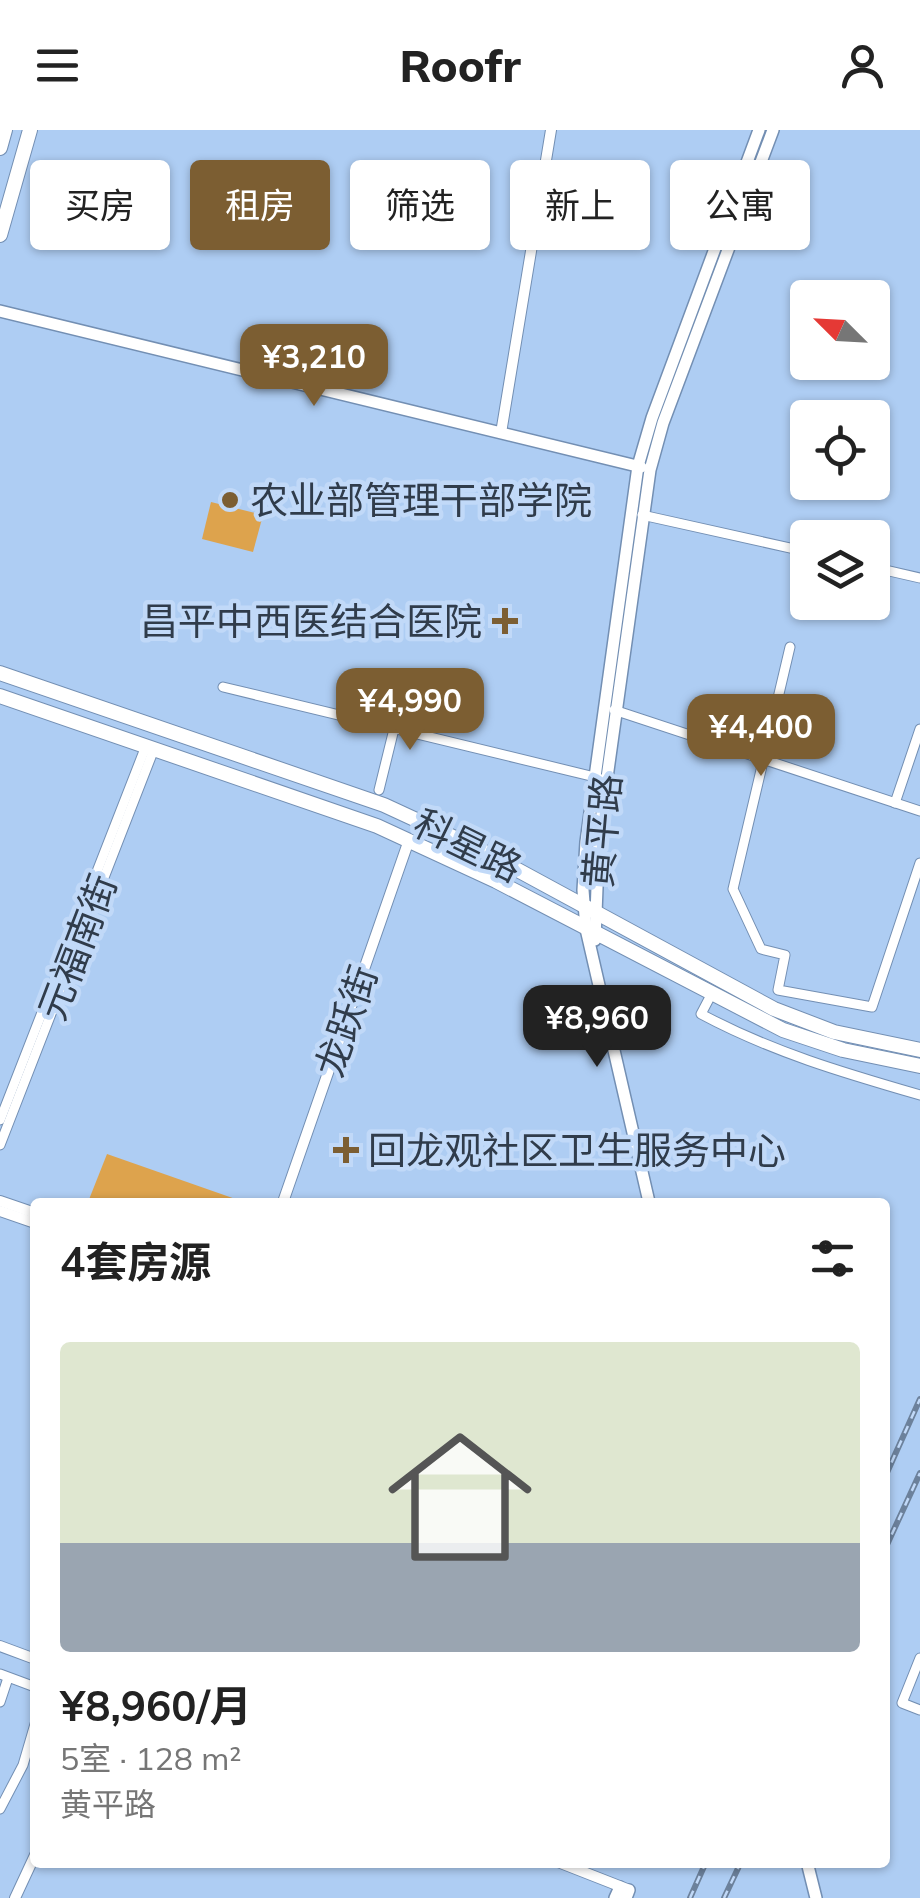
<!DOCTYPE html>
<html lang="zh">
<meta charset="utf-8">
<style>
body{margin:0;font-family:Mulish,"Noto Sans SC",sans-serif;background:#f6f6f6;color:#222;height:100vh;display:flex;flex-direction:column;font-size:38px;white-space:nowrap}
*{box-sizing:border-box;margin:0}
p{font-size:32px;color:#767676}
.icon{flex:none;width:55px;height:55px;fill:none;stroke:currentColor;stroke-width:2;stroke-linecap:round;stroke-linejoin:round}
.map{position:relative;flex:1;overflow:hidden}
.panel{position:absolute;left:30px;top:1068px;width:860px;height:670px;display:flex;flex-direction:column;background:#fff;border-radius:10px;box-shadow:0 2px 8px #0004}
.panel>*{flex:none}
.hud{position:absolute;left:30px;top:30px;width:860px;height:90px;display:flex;gap:20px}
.needle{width:65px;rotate:294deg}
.controls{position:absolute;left:790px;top:150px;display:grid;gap:20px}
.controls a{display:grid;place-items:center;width:100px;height:100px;border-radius:10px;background:#fff;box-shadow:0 2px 8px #0004;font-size:50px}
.price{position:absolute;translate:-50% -85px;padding:0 22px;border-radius:20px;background:#7c5e32;color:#fff;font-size:32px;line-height:65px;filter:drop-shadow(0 2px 5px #0008)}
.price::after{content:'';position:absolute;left:50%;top:60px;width:30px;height:22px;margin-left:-15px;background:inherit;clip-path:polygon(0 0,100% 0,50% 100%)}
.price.active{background:#222;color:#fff}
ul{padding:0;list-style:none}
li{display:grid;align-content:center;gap:20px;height:530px;padding:0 30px}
li span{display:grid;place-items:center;height:310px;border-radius:10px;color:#555}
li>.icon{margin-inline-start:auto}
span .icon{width:180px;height:180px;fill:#fffc;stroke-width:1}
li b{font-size:42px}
h2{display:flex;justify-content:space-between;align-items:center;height:120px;padding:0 30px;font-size:42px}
.pill{padding:0 35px;border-radius:10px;background:#fff;box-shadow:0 2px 8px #0004;font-size:35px;line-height:90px}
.pill.active{background:#7c5e32;color:#fff}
header{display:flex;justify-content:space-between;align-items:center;height:130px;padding:0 30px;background:#fff;font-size:45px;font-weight:800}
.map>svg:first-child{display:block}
.green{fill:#dda34d}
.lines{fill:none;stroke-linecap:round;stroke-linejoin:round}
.minor-casing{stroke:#738fb3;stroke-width:11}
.tertiary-casing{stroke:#738fb3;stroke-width:12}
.secondary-casing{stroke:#738fb3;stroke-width:14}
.primary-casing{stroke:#738fb3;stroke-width:16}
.minor{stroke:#fff;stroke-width:9}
.tertiary{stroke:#fff;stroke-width:10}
.secondary{stroke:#fff;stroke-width:11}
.primary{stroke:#fff;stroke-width:14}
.rail-casing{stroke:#6c819b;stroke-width:6}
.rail{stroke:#c1d9f8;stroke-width:2.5;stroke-dasharray:8;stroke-linecap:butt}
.poi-dot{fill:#7c5e32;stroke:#c1d9f8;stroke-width:4}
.labels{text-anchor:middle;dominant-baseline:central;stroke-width:9;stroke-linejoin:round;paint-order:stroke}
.poi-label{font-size:38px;fill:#303c4b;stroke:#c1d9f8;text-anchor:start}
.street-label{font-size:38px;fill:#303c4b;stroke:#c1d9f8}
</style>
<header><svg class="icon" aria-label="menu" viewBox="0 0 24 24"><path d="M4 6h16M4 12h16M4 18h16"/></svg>Roofr<svg class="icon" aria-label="person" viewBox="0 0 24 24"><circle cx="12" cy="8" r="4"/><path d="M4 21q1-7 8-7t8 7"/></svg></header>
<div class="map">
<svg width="920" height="1768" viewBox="0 0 920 1768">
<rect width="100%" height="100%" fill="#aecdf3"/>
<g class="green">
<path d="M211,372l52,13 -10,37 -51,-13z"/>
<path d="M107,1024l137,48h-156z"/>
</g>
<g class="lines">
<defs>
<g id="minor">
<path d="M642,385l166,37"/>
<path d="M872,437l48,11"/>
<path d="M790,517l-57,242 28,60 24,6 -7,35 94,17 48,-144"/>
<path d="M223,557l376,91"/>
<path d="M614,580l306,101"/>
<path d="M379,660l15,-61"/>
<path d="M895,673l25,-74"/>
<path d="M711,865l-10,19c71,38 143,59 219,81"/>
<path d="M0,990l146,-374"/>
<path d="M0,1015l154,-396"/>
<path d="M920,1528l-18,45 18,7"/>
<path d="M0,1544l35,13"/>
<path d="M0,1572l8,-24"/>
<path d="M0,1679l23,-44 12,-41"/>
</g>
<g id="tertiary">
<path d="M501,303l50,-303"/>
<path d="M0,1071l35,12"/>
<path d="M283,1072l126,-362"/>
<path d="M0,1081l35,12"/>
<path d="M0,1516l35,13"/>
<path d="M558,1732l69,27"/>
<path d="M15,1768l20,-43"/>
</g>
<g id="secondary">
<path d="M0,181l641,156"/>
<path d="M595,810l4,-105 51,-365 13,-47 110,-293"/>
<path d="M649,1072l-63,-273 -3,-39 3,-48 52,-376 14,-48 107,-288"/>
<path d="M807,1732l9,36"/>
<path d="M615,1768l5,-11"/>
<path d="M626,1768l3,-8"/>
</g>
<g id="primary">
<path d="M0,18l5,-18"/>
<path d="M0,105l30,-105"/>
<path d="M0,543l384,132 95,44 295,160 60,23 86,18"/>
<path d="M0,566l377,130 119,55 287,149 60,20 77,16"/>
</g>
</defs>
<use href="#minor" class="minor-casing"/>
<use href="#tertiary" class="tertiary-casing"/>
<use href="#secondary" class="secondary-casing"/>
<use href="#primary" class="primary-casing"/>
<use href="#minor" class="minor"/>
<use href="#tertiary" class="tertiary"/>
<use href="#secondary" class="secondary"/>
<use href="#primary" class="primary"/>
<defs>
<g id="rail">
<path d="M885,1347l35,-78"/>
<path d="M885,1419l35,-76"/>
<path d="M690,1768l16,-36"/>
<path d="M724,1768l17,-36"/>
</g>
</defs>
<use href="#rail" class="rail-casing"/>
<use href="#rail" class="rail"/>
</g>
<g class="poi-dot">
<circle cx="230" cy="370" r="10"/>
<path d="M500 476h10v10h10v10h-10v10h-10v-10h-10v-10h10z"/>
<path d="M341 1005h10v10h10v10h-10v10h-10v-10h-10v-10h10z"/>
</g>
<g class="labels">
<g class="poi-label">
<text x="250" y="370">农业部管理干部学院</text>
<text x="482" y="491" text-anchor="end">昌平中西医结合医院</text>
<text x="368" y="1020">回龙观社区卫生服务中心</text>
</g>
<g class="street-label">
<text transform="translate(602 701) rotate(-85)">黄平路</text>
<text transform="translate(468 715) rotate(26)">科星路</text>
<text transform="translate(77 817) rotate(-69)">元福南街</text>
<text transform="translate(346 891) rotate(-71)">龙跃街</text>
</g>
</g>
</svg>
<div class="controls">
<a><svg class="needle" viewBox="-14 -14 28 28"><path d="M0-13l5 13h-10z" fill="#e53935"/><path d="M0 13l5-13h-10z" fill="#767676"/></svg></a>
<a><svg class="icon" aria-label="locate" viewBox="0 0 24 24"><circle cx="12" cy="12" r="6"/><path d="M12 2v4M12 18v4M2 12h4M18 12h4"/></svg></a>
<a><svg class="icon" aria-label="layers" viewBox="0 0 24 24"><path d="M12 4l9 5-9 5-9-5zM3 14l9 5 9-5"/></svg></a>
</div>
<b class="price" style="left:314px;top:279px">¥3,210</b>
<b class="price" style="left:410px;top:623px">¥4,990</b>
<b class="price" style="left:761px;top:649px">¥4,400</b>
<b class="price active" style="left:597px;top:940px">¥8,960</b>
<div class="hud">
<a class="pill">买房</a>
<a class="pill active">租房</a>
<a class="pill">筛选</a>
<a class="pill">新上</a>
<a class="pill">公寓</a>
</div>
<section class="panel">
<h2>4套房源<svg class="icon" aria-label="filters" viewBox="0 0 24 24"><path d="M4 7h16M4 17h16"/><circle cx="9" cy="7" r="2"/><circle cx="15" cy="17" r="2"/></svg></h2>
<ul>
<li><span style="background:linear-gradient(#dfe7d0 65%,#9aa5b1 0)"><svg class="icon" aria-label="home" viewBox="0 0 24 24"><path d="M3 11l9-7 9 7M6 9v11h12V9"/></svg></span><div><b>¥8,960/月</b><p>5室 · 128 m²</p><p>黄平路</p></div></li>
</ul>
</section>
</div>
